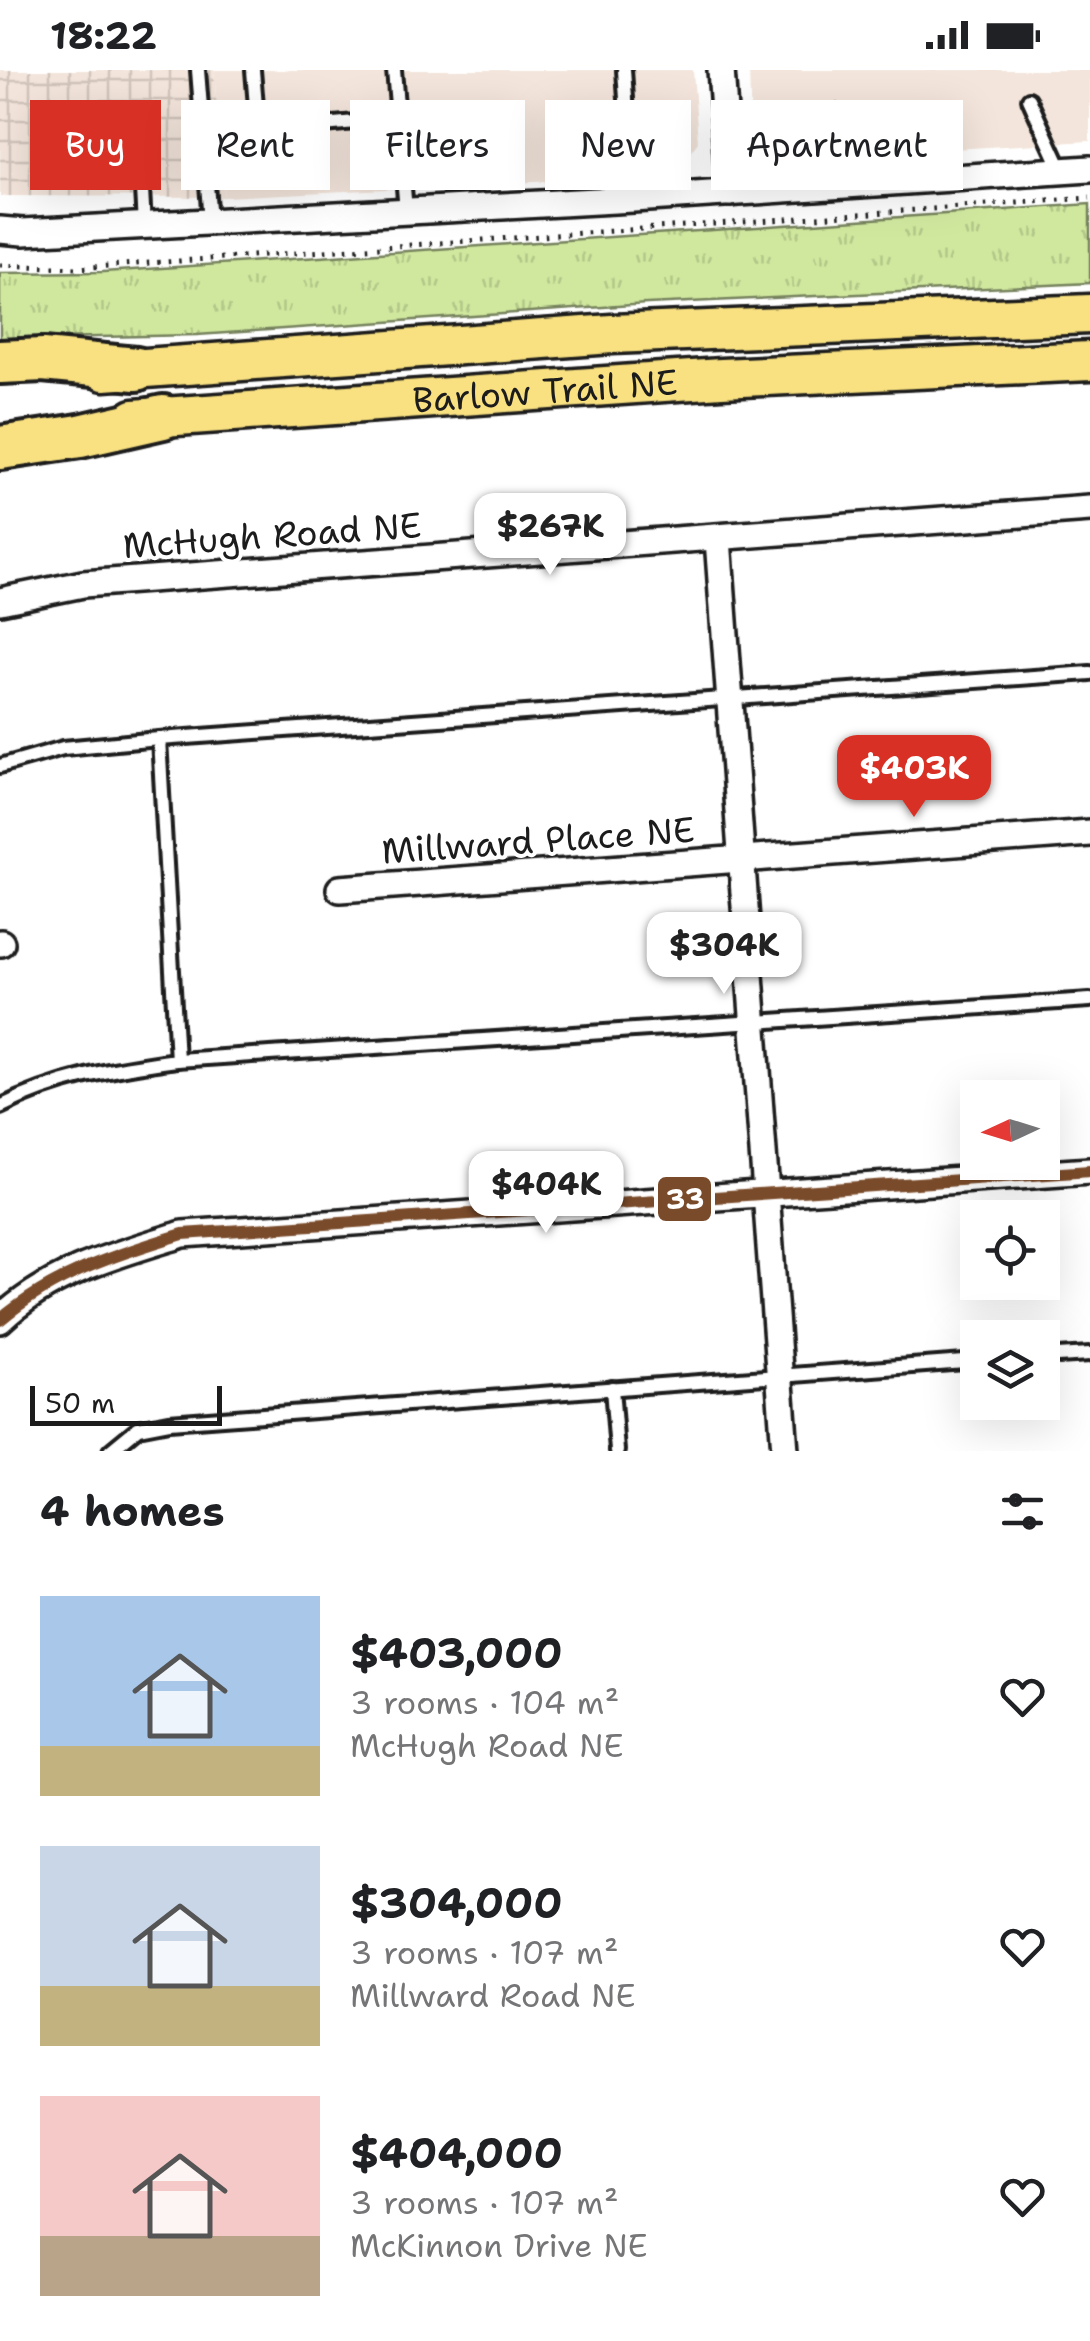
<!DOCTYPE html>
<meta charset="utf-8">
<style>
body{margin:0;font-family:"Shantell Sans",sans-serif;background:#f6f6f6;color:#202124;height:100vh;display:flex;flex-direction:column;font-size:38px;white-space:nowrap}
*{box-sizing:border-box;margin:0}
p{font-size:32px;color:#757577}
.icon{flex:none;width:55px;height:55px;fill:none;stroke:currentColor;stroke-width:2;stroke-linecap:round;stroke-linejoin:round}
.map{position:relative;height:1381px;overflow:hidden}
.sheet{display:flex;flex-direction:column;background:#fff;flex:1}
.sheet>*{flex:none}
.guide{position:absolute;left:30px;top:30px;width:1030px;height:90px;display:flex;gap:20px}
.needle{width:65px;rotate:266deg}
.fabs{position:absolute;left:960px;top:1010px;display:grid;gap:20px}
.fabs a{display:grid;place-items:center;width:100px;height:100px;border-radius:0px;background:#fff;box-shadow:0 10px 40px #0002;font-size:50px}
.scale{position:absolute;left:30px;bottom:25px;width:192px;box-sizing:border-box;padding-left:10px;border:5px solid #1c1c1c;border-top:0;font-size:28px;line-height:35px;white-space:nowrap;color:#1c1c1c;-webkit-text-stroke:8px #fff;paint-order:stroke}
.price{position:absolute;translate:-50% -85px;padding:0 22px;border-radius:20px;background:#fff;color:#222;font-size:32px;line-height:65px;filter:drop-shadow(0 2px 5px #0008)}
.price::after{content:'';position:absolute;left:50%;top:60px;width:30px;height:22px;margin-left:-15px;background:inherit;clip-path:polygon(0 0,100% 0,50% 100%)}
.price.selected{background:#d93025;color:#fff}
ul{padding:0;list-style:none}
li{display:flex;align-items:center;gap:30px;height:250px;padding:0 40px}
li span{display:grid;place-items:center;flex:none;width:280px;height:200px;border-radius:0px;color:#555}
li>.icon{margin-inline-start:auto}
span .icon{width:120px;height:120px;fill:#fffc;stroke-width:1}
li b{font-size:42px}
h2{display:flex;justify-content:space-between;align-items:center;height:120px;padding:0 40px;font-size:42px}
.pill{padding:0 35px;border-radius:0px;background:#fff;box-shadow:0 10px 40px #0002;font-size:35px;line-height:90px}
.pill.selected{background:#d93025;color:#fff}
.status{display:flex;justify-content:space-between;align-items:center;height:70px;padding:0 50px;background:#fff;direction:ltr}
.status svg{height:28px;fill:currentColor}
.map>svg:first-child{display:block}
.built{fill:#f3e5db}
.industrial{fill:url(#industrial-grid)}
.grass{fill:url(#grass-tufts);stroke:#76825d;stroke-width:2.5}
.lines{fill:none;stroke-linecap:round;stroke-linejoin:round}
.lane-casing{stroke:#1c1c1c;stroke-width:20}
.street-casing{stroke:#1c1c1c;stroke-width:32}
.primary-casing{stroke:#1c1c1c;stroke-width:45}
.highway-casing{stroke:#1c1c1c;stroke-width:50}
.path{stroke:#1c1c1c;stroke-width:5;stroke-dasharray:2.5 8;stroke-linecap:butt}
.lane{stroke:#fff;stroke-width:12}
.street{stroke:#fff;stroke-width:25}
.primary{stroke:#f9e181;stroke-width:38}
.highway{stroke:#f9e181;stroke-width:42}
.bus-1-casing{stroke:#fff;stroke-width:20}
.bus-1{stroke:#7a4b2a;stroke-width:12}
.labels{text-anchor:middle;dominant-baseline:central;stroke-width:8;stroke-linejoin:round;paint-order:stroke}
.street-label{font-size:35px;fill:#1c1c1c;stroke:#fff}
.line-badge{stroke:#fff;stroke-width:4}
.badge-label{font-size:28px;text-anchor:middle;font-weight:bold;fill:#fff}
</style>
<div class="status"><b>18:22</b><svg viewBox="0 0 49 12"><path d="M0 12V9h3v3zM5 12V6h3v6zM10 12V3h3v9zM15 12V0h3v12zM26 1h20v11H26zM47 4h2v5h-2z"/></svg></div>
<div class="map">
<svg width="1090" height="1381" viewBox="0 0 1090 1381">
<defs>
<pattern id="industrial-grid" width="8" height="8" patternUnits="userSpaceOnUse" patternTransform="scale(2.5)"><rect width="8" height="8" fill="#f3e5db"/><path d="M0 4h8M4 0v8" fill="none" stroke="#d0c4bb"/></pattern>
<pattern id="grass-tufts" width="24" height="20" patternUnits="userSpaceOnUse" patternTransform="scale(2.5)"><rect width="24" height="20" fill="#d0e89e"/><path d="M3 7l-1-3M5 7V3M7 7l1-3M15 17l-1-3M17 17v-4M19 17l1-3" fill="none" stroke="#b2c688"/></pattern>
</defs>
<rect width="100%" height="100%" fill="#fff"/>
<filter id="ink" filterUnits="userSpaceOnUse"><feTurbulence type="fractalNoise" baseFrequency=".01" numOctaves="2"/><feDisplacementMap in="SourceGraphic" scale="20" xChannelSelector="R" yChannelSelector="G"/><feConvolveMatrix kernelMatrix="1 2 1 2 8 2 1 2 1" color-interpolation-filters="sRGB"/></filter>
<g filter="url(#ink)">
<g class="built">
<path d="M214,0h479l5,72 -24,33 -450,22z"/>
<path d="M749,0h341v71l-338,20z"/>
</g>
<path class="industrial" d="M0,0h214l10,127 -224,-1z"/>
<path class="grass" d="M1090,134v79l-443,21 -450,31 -197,4v-66l103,-1z"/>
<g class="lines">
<defs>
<g id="lane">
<path d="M198,0l12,152"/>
<path d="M253,0l5,61 141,-13"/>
<path d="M394,0l12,141"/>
<path d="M624,0l9,129"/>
<path d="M1029,29l33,72"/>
<path d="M141,100l3,56"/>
<path d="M827,116l7,-74"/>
<path d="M159,669l18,321"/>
<path d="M0,696l63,-18 96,-9 931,-66"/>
<path d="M0,1037c55,-28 116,-39 177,-47l913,-60"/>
<path d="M1042,1287l48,-3"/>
<path d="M612,1318l5,63"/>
<path d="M110,1381l28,-23 31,-6 809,-61"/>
</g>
<g id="street">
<path d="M721,0l9,123"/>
<path d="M0,160l23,2 610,-33 457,-30"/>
<path d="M718,469l67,912"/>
<path d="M0,531l83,-17 1007,-75"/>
<path d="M340,819l750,-56"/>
<path d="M0,873h1"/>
<path d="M0,1250c50,-48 118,-66 183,-86l907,-63"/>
</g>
<g id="primary">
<path d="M104,301l508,-37 478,-20"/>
<path id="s1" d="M134,349l587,-41 369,-17"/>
</g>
<g id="highway">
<path d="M0,292l43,-2 93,9"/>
<path d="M0,378l80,-12 83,-19"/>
</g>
</defs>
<use href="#lane" class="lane-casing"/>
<use href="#street" class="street-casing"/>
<use href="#primary" class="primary-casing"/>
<use href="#highway" class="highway-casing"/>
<path class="path" d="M0,195l78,3 1012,-70"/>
<use href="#lane" class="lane"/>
<use href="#street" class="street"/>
<use href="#primary" class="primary"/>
<use href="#highway" class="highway"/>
<defs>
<path id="bus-1" d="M0,1250c54,-46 117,-66 183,-86l907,-63"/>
</defs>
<use href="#bus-1" class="bus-1-casing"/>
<use href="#bus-1" class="bus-1"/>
</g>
</g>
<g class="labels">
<g class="street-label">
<text stroke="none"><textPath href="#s1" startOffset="412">Barlow Trail NE</textPath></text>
<text transform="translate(272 465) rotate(-4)">McHugh Road NE</text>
<text transform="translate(538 770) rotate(-4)">Millward Place NE</text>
</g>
</g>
<rect class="line-badge" x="656" y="1105" width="57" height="48" rx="10" fill="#7a4b2a"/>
<g class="badge-label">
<text x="685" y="1139">33</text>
</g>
</svg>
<div class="fabs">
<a><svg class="needle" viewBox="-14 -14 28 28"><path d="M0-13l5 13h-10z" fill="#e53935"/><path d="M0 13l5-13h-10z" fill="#757577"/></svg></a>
<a><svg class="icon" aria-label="locate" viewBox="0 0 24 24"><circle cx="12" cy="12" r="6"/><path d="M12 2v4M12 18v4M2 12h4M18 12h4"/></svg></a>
<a><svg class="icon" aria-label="layers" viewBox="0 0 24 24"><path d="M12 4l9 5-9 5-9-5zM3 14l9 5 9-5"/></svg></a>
</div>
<div class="scale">50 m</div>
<b class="price" style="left:550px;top:508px">$267K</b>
<b class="price selected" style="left:914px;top:750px">$403K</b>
<b class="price" style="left:724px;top:927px">$304K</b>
<b class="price" style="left:546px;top:1166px">$404K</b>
<div class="guide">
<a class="pill selected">Buy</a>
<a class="pill">Rent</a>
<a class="pill">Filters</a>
<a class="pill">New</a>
<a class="pill">Apartment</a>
</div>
</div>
<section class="sheet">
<h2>4 homes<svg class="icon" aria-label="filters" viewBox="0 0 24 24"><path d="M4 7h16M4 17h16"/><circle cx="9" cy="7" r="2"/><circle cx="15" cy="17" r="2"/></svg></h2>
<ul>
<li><span style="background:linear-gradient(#a9c7e8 75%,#c2b280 0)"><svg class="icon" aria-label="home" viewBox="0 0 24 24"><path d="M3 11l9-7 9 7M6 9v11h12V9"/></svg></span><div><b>$403,000</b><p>3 rooms · 104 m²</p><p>McHugh Road NE</p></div><svg class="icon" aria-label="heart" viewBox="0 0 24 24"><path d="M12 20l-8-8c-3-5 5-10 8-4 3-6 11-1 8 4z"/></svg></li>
<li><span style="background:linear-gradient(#c9d6e8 70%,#c2b280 0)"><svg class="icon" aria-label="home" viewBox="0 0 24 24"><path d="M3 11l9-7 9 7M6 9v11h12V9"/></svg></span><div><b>$304,000</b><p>3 rooms · 107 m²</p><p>Millward Road NE</p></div><svg class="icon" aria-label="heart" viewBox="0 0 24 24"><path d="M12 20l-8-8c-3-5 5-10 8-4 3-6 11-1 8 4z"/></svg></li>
<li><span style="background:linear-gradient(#f6c9c9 70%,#b9a48a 0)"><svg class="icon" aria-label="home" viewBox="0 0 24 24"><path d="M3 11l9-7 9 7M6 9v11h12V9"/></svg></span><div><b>$404,000</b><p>3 rooms · 107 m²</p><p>McKinnon Drive NE</p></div><svg class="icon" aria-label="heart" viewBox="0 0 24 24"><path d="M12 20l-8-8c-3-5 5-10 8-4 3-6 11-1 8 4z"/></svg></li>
</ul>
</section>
